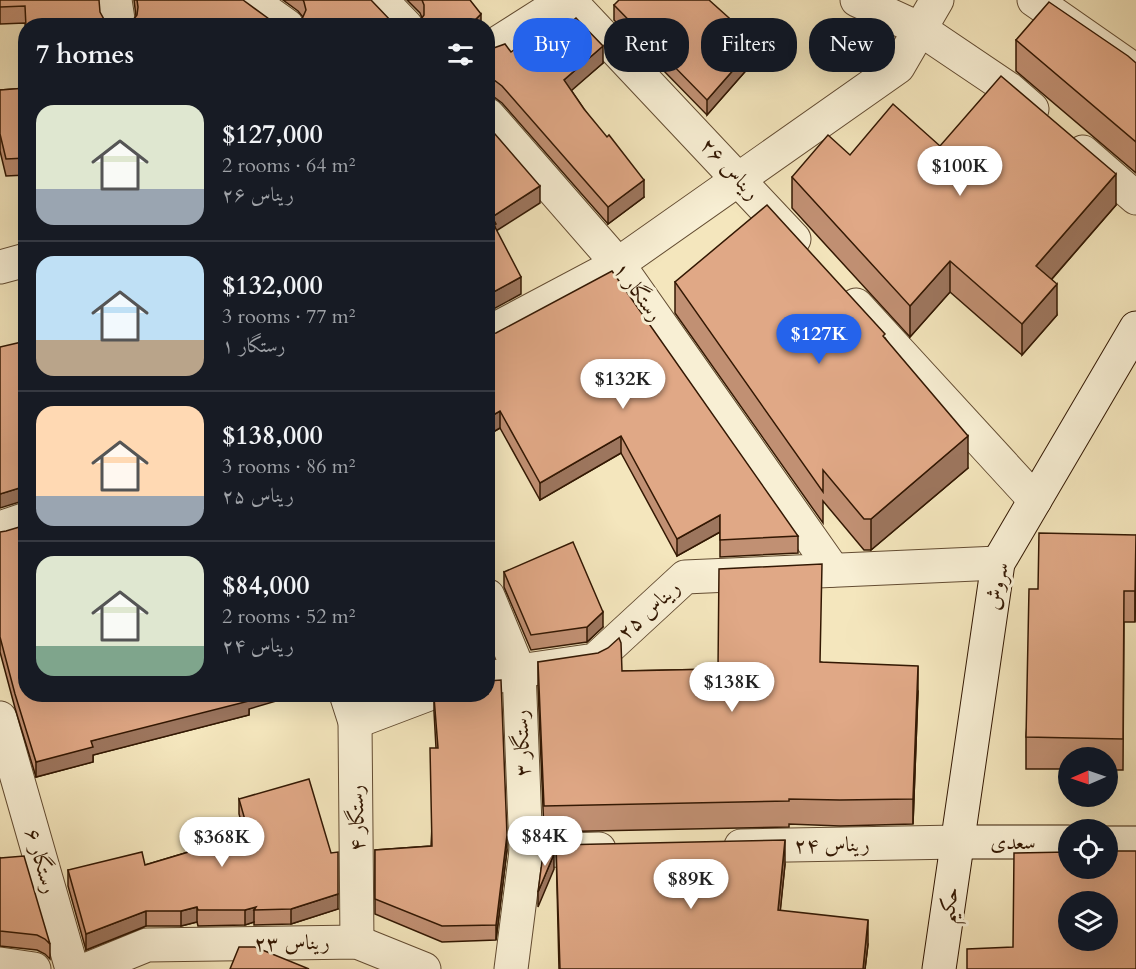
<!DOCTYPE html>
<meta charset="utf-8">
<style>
body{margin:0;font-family:Cardo,Amiri,serif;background:#242831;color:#f1f3f6;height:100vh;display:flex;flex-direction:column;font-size:22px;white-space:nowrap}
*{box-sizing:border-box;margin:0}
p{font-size:20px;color:#9ea1a6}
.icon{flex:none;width:33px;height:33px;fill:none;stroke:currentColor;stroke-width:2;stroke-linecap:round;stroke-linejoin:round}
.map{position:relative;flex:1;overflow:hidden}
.panel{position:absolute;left:18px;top:18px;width:477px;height:684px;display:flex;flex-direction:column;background:#171b24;border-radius:24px;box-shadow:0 6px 24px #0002}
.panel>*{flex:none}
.banner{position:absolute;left:513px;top:18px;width:532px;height:54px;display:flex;gap:12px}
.needle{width:39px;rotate:268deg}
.tools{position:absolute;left:1058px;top:747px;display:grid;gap:12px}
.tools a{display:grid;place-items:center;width:60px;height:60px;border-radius:50%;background:#171b24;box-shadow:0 6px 24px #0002;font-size:30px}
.price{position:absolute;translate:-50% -51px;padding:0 14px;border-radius:21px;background:#fff;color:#222;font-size:20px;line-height:39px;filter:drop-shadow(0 2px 3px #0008)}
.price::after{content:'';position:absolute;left:50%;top:36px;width:18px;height:14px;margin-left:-9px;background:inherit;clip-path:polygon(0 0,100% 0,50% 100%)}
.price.on{background:#2563eb;color:#fff}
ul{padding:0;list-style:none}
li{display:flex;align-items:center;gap:18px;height:150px;padding:0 18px}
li+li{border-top:2px solid #363941}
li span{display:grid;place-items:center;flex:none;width:168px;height:120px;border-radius:18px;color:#555}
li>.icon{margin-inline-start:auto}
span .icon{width:72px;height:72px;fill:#fffc;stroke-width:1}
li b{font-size:26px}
h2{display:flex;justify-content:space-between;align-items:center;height:72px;padding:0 18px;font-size:26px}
.pill{padding:0 21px;border-radius:24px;background:#171b24;box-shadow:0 6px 24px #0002;font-size:21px;line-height:54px}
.pill.on{background:#2563eb;color:#fff}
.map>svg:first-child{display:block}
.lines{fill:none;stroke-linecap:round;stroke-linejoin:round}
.street-casing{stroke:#634c32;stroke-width:35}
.secondary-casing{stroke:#331803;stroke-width:35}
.street{stroke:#f8efd4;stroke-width:33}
.secondary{stroke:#f8efd4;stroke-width:33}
.wall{fill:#c19073;stroke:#331803;stroke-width:1.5}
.shaded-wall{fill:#9d765e;stroke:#331803;stroke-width:1.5}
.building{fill:#e0a886;stroke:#331803;stroke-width:1.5;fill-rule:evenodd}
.labels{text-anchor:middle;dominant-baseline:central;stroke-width:6;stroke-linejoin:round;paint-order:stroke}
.street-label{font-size:21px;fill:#331803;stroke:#f8efd4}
</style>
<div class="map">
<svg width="1136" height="969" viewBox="0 0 1136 969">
<rect width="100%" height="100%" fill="#f4e6bd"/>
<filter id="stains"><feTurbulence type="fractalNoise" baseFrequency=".00333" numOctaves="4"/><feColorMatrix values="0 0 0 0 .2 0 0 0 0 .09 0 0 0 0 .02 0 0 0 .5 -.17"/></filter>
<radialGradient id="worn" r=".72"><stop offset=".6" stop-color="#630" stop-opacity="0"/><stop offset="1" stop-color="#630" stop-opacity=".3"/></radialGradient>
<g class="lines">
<defs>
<g id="street">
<path d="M115,0l4,26"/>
<path d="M251,0l36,26"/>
<path d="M381,0l25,26"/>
<path d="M569,0l225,239"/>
<path d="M857,0l63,29 89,60 23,20"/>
<path d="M1034,0l102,71"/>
<path d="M488,49l77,-49"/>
<path d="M488,115l130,149 215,306"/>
<path d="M1083,152l53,46"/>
<path d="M0,267l26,-7"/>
<path d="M856,305l179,195"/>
<path d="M488,333l130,-69 280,-197 39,-67"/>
<path d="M0,528l26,-9"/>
<path d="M488,596l31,75 7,180 -15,118"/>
<path d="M488,679l31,-8 76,-11 90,-83 313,-14"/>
<path d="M346,694l9,28 2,220"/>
<path d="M0,718l72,251"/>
<path d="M355,722l74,-28"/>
<path d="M741,846l217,-4"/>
<path d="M526,851l73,-2"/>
<path d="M0,964l34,5"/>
<path d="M88,969l59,-24 210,-3 67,27"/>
</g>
<g id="secondary">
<path d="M958,842h110"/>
<path d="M1107,843h29"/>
<path d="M939,969l59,-406 138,-235"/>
</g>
</defs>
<use href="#street" class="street-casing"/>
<use href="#secondary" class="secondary-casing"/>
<use href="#street" class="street"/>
<use href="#secondary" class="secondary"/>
</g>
<g class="wall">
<path d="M0,0h99l-73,26v18l-1,-21 -25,1z"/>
<path d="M134,0h109l-112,23 5,-7z"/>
<path d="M283,0h88l-69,19 1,-2 -5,-6z"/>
<path d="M407,0h63l11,26 -62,-4 3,-4 -2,-5z"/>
<path d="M614,5l143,53 -50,57 -93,-95z"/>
<path d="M1016,40l120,23v110l-120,-102z"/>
<path d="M541,47l62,16 -32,27 73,107 -36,27 -106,-121 -8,-6h-6v-47l23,2z"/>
<path d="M26,88v87l-20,1 -6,-25v-61z"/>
<path d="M940,146l176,59 -64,74 5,36 -35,40 -72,-63 -40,45 -118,-129v-31l58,-22z"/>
<path d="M675,282l210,56 83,130 -97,82h-7l-41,-49v22l-148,-210z"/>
<path d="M488,334l310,202v17l-78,4v-25l-43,24 -56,-103 -81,47 -40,-72 -12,7z"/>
<path d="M0,532l26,162 223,15v6l-156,40v7l-57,15 -21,-69 -15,-56z"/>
<path d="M1136,535l-1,87h-11l-1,148h-16v-12h-39v11h-42v-32l12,-148z"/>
<path d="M504,572l99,55 -16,15 -56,8 -27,-63z"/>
<path d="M538,662l84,9 96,-2 103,-7 97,29 -5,133 -73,2 -51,-2v3l-245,5 -6,-145z"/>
<path d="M434,697l73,153 -11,90 -54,2 -67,-28v-64l56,-4 5,-98 -2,-36z"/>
<path d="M239,799l99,110 -47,15 -37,1v-3l-9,3 -47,1 -1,-4 -16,4h-35l-60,24 -18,-64v-16l77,-5 100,-30 -6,-21z"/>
<path d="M556,845l229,19 -5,47 88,33 -3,25h-306z"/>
<path d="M0,858l50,86v15l-5,-5 -8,-4 -37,-4z"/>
</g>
<g class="shaded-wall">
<path d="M481,14v12h-10v-2z"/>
<path d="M757,43v15l-50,57v-15z"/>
<path d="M603,46v17l-39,34v-17z"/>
<path d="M1116,174v31l-80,92v-31z"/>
<path d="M644,180v17l-36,27v-17z"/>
<path d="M540,186v17l-44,28 -4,-14z"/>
<path d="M950,261v31l-40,45v-31z"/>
<path d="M521,277v17l-33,18v-17z"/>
<path d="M1057,284v31l-35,40v-31z"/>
<path d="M500,411v17l-12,7v-17z"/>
<path d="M621,436v17l-81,47v-17z"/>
<path d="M968,436v32l-97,82v-31z"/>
<path d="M26,486v14l-26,8v-14z"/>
<path d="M720,515v17l-43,24v-17z"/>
<path d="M1136,548v31l-1,43v-31z"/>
<path d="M603,612v15l-16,15v-15z"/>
<path d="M493,643v15l-5,3v-16z"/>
<path d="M918,666v25l-5,133v-25z"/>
<path d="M250,694h50l-51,15v6l-156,40v7l-57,15v-15l55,-21z"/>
<path d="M507,835v15l-11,90v-15z"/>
<path d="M785,840v24l-7,70v-24z"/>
<path d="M554,854v15l-16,38v-15z"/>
<path d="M338,894v15l-47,15v-15z"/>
<path d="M197,907v15l-16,4v-15z"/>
<path d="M256,907l-2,3v12l-9,3v-15z"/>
<path d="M146,911v15l-60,24v-16z"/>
<path d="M868,920v24l-3,25h-2z"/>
</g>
<g class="building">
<path d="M0,0h99l1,12 5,9 6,5h-85v1l-1,-21 -25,1z"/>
<path d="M137,0h106l33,24 3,2h-153l5,-3 6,-8 1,-8z"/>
<path d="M303,0h68l21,22 6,4h-103l7,-7 4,-9 -2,-8z"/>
<path d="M422,0h48l11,14 -10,10v2h-57l5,-4 5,-7v-10z"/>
<path d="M619,0h90l48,43 -50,57 -93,-95z"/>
<path d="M1049,2l79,54 8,7v79l-120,-102z"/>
<path d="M576,18l27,28 -39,34 20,29 23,28 2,-2 35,45 -36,27 -106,-121 -8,-6h-6v-30l17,-6 6,8 22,-16 8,11z"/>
<path d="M1001,76l115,98 -80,92 21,18 -35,40 -72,-63 -40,45 -118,-129 36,-42 22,20 43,-51 47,42z"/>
<path d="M26,88v70l-20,1 -6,-25v-44z"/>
<path d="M488,126l52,60 -48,31 4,7 -2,1 27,52 -33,18z"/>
<path d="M767,205l118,129 -2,2 85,100 -97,83h-7l-41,-49v22l-148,-210z"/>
<path d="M612,271l186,265 -78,4v-25l-43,24 -56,-103 -81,47 -40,-72 -12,7v-84l8,-1z"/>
<path d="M26,341v145l-26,8v-147z"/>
<path d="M26,525v169h224l-3,1 2,6 -158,40 2,6 -57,15 -21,-68 -15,-57v-105l6,-1z"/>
<path d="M1039,533l97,2 -1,56h-11l-1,148 -97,-2 3,-148h9z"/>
<path d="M573,542l30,70 -16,15 -56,8 -27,-63z"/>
<path d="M822,564l-2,98 98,4 -5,133 -73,1 -51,-1v2l-245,5 -6,-144 60,-9 10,-5 11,-10 2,5 1,28 96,-2 1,-100z"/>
<path d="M488,628l5,15 -5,2z"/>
<path d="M501,680l6,155 -11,90 -54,1 -67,-27v-49l57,-4 -2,-98h8l-4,-51 3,-3h51v-13z"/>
<path d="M309,779l22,74 7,-1v42l-47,15 -37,1 2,-3 -11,3h-47l-1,-3 -16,4h-35l-60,23 -18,-64 74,-18 3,13 104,-31 -10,-35z"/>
<path d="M785,840l-7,70 90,10 -5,49h-303l-4,-124z"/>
<path d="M1107,851h29v118h-169v-20l46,-2 1,-94 54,-1v16h39zM1068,902h39v38h-39z"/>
<path d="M543,854h11l-16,38z"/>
<path d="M24,856l26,88 -5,-5 -8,-4 -37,-4v-73z"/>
<path d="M239,947h16l54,22h-79z"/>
</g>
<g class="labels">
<g class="street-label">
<text transform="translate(730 169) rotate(47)">ریناس ۲۶</text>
<text transform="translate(638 292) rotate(54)">رستگار ۱</text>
<text transform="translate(997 586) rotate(-78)">سروش</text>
<text transform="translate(649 610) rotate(-43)">ریناس ۲۵</text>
<text transform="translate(522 743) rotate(-92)">رستگار ۳</text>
<text transform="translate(357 818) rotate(-91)">رستگار ۴</text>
<text x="1013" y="842">سعدی</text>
<text transform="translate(832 845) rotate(-1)">ریناس ۲۴</text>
<text transform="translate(41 861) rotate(74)">رستگار ۶</text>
<text transform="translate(949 905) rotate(-81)">حکیم</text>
<text transform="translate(292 943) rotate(-1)">ریناس ۲۳</text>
</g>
</g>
<rect width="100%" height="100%" filter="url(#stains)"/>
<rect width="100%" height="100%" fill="url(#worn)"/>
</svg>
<div class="tools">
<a><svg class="needle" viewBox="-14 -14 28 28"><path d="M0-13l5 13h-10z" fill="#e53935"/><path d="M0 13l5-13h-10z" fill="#9ea1a6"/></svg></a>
<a><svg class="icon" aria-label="locate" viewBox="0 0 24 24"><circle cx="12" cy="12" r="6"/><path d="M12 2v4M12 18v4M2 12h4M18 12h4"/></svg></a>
<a><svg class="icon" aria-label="layers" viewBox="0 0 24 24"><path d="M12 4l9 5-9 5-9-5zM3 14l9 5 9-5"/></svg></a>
</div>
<b class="price" style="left:960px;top:197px">$100K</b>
<b class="price on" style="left:819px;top:365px">$127K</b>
<b class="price" style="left:623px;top:410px">$132K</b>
<b class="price" style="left:732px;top:713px">$138K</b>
<b class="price" style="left:545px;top:867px">$84K</b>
<b class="price" style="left:222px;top:868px">$368K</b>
<b class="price" style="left:691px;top:910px">$89K</b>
<div class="banner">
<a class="pill on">Buy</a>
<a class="pill">Rent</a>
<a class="pill">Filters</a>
<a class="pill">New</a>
</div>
<section class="panel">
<h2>7 homes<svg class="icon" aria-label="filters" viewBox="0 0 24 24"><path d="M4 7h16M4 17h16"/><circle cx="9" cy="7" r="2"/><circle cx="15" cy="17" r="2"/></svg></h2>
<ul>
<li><span style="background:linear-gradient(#dfe7d0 70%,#9aa5b1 0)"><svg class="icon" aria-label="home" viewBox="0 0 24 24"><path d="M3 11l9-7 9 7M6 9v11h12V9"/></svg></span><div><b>$127,000</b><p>2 rooms · 64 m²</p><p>ریناس ۲۶</p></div></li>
<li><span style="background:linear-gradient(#bfe0f5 70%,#b9a48a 0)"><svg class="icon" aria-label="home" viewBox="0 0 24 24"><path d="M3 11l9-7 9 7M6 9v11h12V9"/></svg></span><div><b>$132,000</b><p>3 rooms · 77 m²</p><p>رستگار ۱</p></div></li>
<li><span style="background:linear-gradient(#ffd9b3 75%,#9aa5b1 0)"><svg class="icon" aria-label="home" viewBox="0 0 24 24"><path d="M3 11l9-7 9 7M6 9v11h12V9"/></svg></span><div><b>$138,000</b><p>3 rooms · 86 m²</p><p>ریناس ۲۵</p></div></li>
<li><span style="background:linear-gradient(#dfe7d0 75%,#7fa58c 0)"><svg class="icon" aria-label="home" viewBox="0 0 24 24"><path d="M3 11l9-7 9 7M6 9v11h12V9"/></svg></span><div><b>$84,000</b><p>2 rooms · 52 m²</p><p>ریناس ۲۴</p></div></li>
</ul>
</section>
</div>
